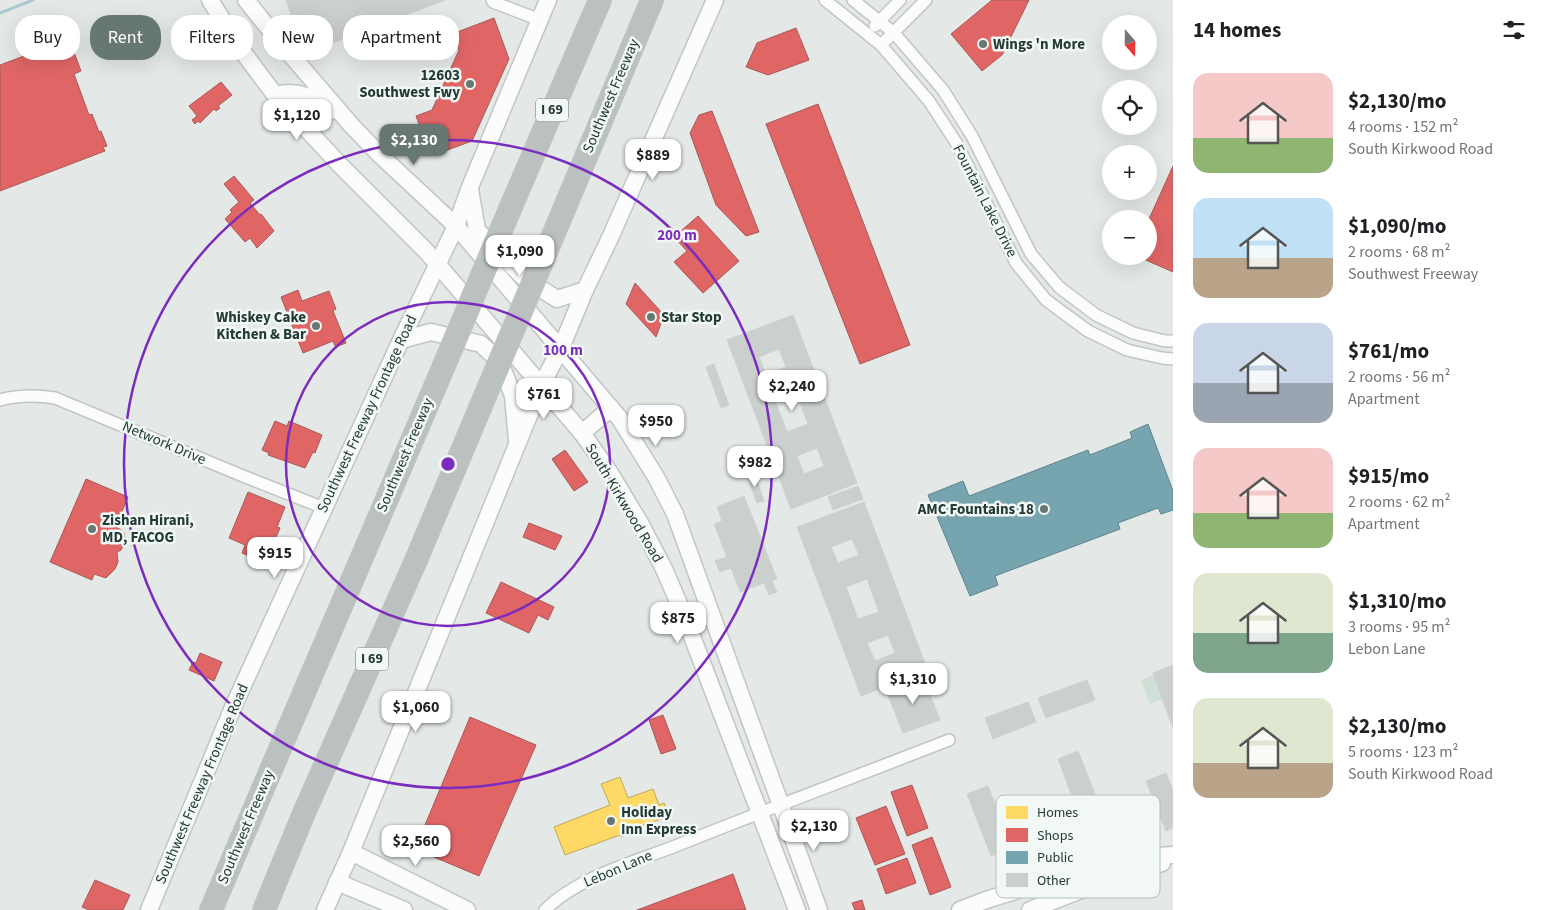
<!DOCTYPE html>
<meta charset="utf-8">
<style>
body{margin:0;font-family:"Source Sans 3",sans-serif;background:#f6f6f6;color:#202124;height:100vh;display:flex;flex-direction:column;font-size:19px;white-space:nowrap}
*{box-sizing:border-box;margin:0}
p{font-size:16px;color:#757577}
.icon{flex:none;width:28px;height:28px;fill:none;stroke:currentColor;stroke-width:2;stroke-linecap:round;stroke-linejoin:round}
.map{position:relative;flex:1;overflow:hidden}
.side{display:flex;flex-direction:column;background:#fff;width:375px}
.side>*{flex:none}
.top-card{position:absolute;left:15px;top:15px;width:475px;height:45px;display:flex;gap:10px}
.needle{width:32px;rotate:160deg}
.buttons{position:absolute;left:1102px;top:15px;display:grid;gap:10px}
.buttons a{display:grid;place-items:center;width:55px;height:55px;border-radius:50%;background:#fff;box-shadow:0 5px 20px #0002;font-size:25px}
.price{position:absolute;translate:-50% -42px;padding:0 11px;border-radius:10px;background:#fff;color:#222;font-size:16px;line-height:32px;filter:drop-shadow(0 1px 2px #0008)}
.price::after{content:'';position:absolute;left:50%;top:30px;width:15px;height:11px;margin-left:-8px;background:inherit;clip-path:polygon(0 0,100% 0,50% 100%)}
.price.active{background:#677774;color:#fff}
ul{padding:0;list-style:none}
li{display:flex;align-items:center;gap:15px;height:125px;padding:0 20px}
li span{display:grid;place-items:center;flex:none;width:140px;height:100px;border-radius:15px;color:#555}
li>.icon{margin-inline-start:auto}
span .icon{width:60px;height:60px;fill:#fffc;stroke-width:1}
li b{font-size:21px}
h2{display:flex;justify-content:space-between;align-items:center;height:60px;padding:0 20px;font-size:21px}
.chip{padding:0 18px;border-radius:20px;background:#fff;box-shadow:0 5px 20px #0002;font-size:18px;line-height:45px}
.chip.active{background:#677774;color:#fff}
main{display:flex;flex:1;min-height:0}
.map>svg:first-child{display:block}
.pitch{fill:#cfe0d6}
.homes{fill:#ffd966;stroke:#bda958}
.shops{fill:#e06666;stroke:#a85958}
.public{fill:#76a5af;stroke:#5d858b}
.lines{fill:none;stroke-linecap:round;stroke-linejoin:round}
.stream{stroke:#aac9d2;stroke-width:3}
.building{fill:#cbd0ce;stroke:#cdd2d0;fill-rule:evenodd}
.street-casing{stroke:#c1c6c4;stroke-width:14}
.secondary-casing{stroke:#c0c6c4;stroke-width:19}
.highway-casing{stroke:#bdc4c3;stroke-width:24}
.street{stroke:#fbfcfb;stroke-width:11}
.secondary{stroke:#fbfcfb;stroke-width:16}
.highway{stroke:#bbc1c0;stroke-width:21}
.highway-bridge-casing{stroke:#bdc4c3;stroke-width:24;stroke-linecap:butt}
.highway-bridge{stroke:#bbc1c0;stroke-width:21}
.ring{fill:none;stroke:#7b2cbf;stroke-width:2.5}
.poi-dot{fill:#677774;stroke:#f2f8f5;stroke-width:2}
.labels{text-anchor:middle;dominant-baseline:central;stroke-width:5;stroke-linejoin:round;paint-order:stroke}
.shield{fill:#f2f8f5;stroke:#62736f;stroke-width:1}
.shield-label{font-size:14px;font-weight:bold;fill:#243a36}
.poi-label{font-size:15px;font-weight:bold;fill:#243a36;stroke:#f2f8f5;text-anchor:start}
.street-label{font-size:15px;fill:#243a36;stroke:#f2f8f5}
.key{fill:#f2f8f5;stroke:#b4bfbc;stroke-width:1}
.key-label{font-size:14px;fill:#243a36}
.centre{fill:#7b2cbf;stroke:#f2f8f5;stroke-width:2.5}
.ring-label{font-size:15px;text-anchor:middle;font-weight:bold;fill:#7b2cbf;stroke:#f2f8f5;stroke-width:5;stroke-linejoin:round;paint-order:stroke}
</style>
<main>
<div class="map">
<svg width="1173" height="910" viewBox="0 0 1173 910">
<rect width="100%" height="100%" fill="#e4e9e7"/>
<path class="pitch" d="M1154,675l9,24 -13,5 -9,-24z"/>
<path class="homes" d="M620,777l8,21 25,-9 6,16 5,-2 5,13 -30,11 1,3 -19,7 -1,-2 -55,20 -11,-28 56,-22 -9,-21z"/>
<g class="shops">
<path d="M992,0h37l-27,55 -20,16 -31,-37z"/>
<path d="M494,18l15,41 -37,82 -41,15 -15,-40 16,-6 27,-60 -7,-16z"/>
<path d="M796,28l13,32 -41,15 -22,-8 11,-24z"/>
<path d="M69,39l12,32 -7,3 15,41 3,-1 7,18 2,-1 6,15 -4,1 2,4 -105,40v-126z"/>
<path d="M221,82l11,13 -14,11 2,2 -4,3 -2,-2 -14,14 -2,-2 -3,3 -3,-4 5,-4 -8,-10z"/>
<path d="M818,104l92,241 -50,19 -94,-240z"/>
<path d="M712,111l47,121 -13,4 -30,-31 -26,-72 9,-18z"/>
<path d="M1173,166v106l-34,-15 10,-1v-22l1,-4h-1v-11z"/>
<path d="M234,176l20,24 -4,3 10,12 1,-1 13,17 -17,17 -7,-10 -5,4 -20,-23 7,-7 -2,-2 9,-8 -15,-18z"/>
<path d="M698,216l41,45 -36,32 -29,-31 13,-11 -13,-14z"/>
<path d="M635,283l29,32 -8,22 -30,-33z"/>
<path d="M298,290l4,11 27,-10 7,18 -3,2 13,32 -8,3h-3l-2,-5 -30,12 -22,-56z"/>
<path d="M275,421l12,5 2,-5 33,14 -7,18 -2,-1 -8,16 -37,-13 1,-2 -7,-3z"/>
<path d="M565,450l23,32 -14,9 -22,-32z"/>
<path d="M86,479l42,18 -12,29 8,7 2,8 -5,9 -4,2 1,10 -3,7 -9,9 -12,-4 -2,6 -42,-18z"/>
<path d="M248,492l37,15 -8,20 3,1 -15,35 -23,-10 3,-8 -16,-7z"/>
<path d="M529,523l33,13 -7,14 -32,-13z"/>
<path d="M501,582l53,25 -6,13 -10,-5 -9,18 -43,-20z"/>
<path d="M200,653l22,9 -8,19 -25,-11 4,-8 3,1z"/>
<path d="M663,715l13,34 -15,5 -12,-34z"/>
<path d="M470,717l66,28 -57,131 -64,-27z"/>
<path d="M912,785l16,43 -21,8 -16,-44z"/>
<path d="M886,806l19,48 -30,11 -19,-47z"/>
<path d="M932,837l19,50 -21,8 -18,-50z"/>
<path d="M907,858l9,25 -30,11 -9,-25z"/>
<path d="M733,874l13,36h-109z"/>
<path d="M95,880l35,15 -7,15h-34l-7,-3z"/>
<path d="M862,900l3,10h-10l-3,-7z"/>
</g>
<path class="public" d="M1148,424l25,67v19l-12,4 -3,-6 -40,15 2,6 -125,47 3,9 -28,11 -42,-101 35,-14 6,15 119,-46 2,5 42,-17 -2,-6z"/>
<g class="lines">
<path class="stream" d="M0,13l33,-13"/>
</g>
<g class="building">
<path d="M286,0h159l-131,50 -11,-27 -8,3z"/>
<path d="M793,315l64,168 -66,26 -64,-169zM779,349l7,18 -20,8 -7,-18zM795,390l13,34 -21,8 -13,-34zM817,448l7,18 -20,8 -7,-18z"/>
<path d="M714,364l15,41 -8,3 -15,-41z"/>
<path d="M754,472l10,29 -7,2 -10,-28z"/>
<path d="M858,486l5,13 -30,11 -5,-13z"/>
<path d="M744,496l33,83 -5,2 5,11 -8,3 -5,-12 -24,9 -9,-24 -11,4 -5,-11 12,-4 -13,-33 8,-3 -5,-14z"/>
<path d="M864,502l64,169 -67,25 -64,-169zM852,539l7,16 -21,8 -7,-16zM867,579l12,33 -21,7 -12,-32zM888,635l7,18 -20,8 -8,-18z"/>
<path d="M1173,665v64l-20,-56z"/>
<path d="M923,677l17,43 -37,13 -17,-43z"/>
<path d="M1087,680l8,20 -49,18 -8,-20z"/>
<path d="M1028,702l8,20 -43,17 -8,-21z"/>
<path d="M1078,751l24,61 -21,8 -23,-61z"/>
<path d="M1166,773l7,17v38l-7,3 -20,-50z"/>
<path d="M988,786l24,62 -21,8 -24,-62z"/>
</g>
<g class="lines">
<defs>
<g id="street">
<path d="M492,0l1,2 47,18"/>
<path d="M825,0l56,45 48,56 28,43 59,119 30,37 42,31 39,19 35,8 11,1"/>
<path d="M853,0l41,33 49,57 29,46 59,118 28,33 37,28 37,18 32,8h8"/>
<path d="M875,26l25,-26"/>
<path d="M881,45l45,-45"/>
<path d="M0,400c19,-5 36,-5 55,-2l188,78 81,32"/>
<path d="M545,910c32,-32 86,-47 128,-63 92,-37 184,-71 276,-107"/>
</g>
<g id="secondary">
<path d="M210,0l30,48 35,47 66,71 86,86 155,181 26,37 32,53 24,46 19,44 114,297"/>
<path d="M246,0l32,40 74,86 28,29 76,71 164,193 36,58 19,37 144,396"/>
<path d="M275,95c23,-6 37,1 54,17"/>
<path d="M470,189l7,41 47,48 33,21 28,-9"/>
<path d="M401,340l30,-8 50,12 19,18 13,34 4,45"/>
<path d="M582,433l29,-25"/>
<path d="M351,852l116,58"/>
<path d="M337,882l67,28"/>
<path d="M149,910l85,-205 167,-365 55,-114 14,-39 78,-187"/>
<path d="M325,910l26,-58 190,-466 20,-38 24,-58 25,-52 105,-238"/>
<path d="M960,910l29,-11 129,-40 55,-4"/>
<path d="M1030,910l92,-36 40,-11"/>
</g>
<g id="highway">
<path d="M510,209l90,-209"/>
<path d="M549,245l103,-245"/>
<path d="M211,910l232,-542"/>
<path d="M264,910l40,-97 113,-255 63,-150"/>
</g>
</defs>
<use href="#street" class="street-casing"/>
<use href="#secondary" class="secondary-casing"/>
<use href="#highway" class="highway-casing"/>
<use href="#street" class="street"/>
<use href="#secondary" class="secondary"/>
<use href="#highway" class="highway"/>
<defs>
<g id="highway-bridge">
<path d="M443,368l67,-159"/>
<path d="M480,408l69,-163"/>
</g>
</defs>
<use href="#highway-bridge" class="highway-bridge-casing"/>
<use href="#highway-bridge" class="highway-bridge"/>
</g>
<g class="ring">
<circle cx="448" cy="464" r="162"/>
<circle cx="448" cy="464" r="324"/>
</g>
<g class="poi-dot">
<circle cx="983" cy="44" r="5"/>
<circle cx="470" cy="84" r="5"/>
<circle cx="651" cy="317" r="5"/>
<circle cx="316" cy="326" r="5"/>
<circle cx="1044" cy="509" r="5"/>
<circle cx="92" cy="529" r="5"/>
<circle cx="611" cy="821" r="5"/>
</g>
<g class="labels">
<g class="shield">
<rect x="536" y="98.5" width="32" height="23" rx="4"/>
<rect x="356" y="647.5" width="32" height="23" rx="4"/>
</g>
<g class="shield-label">
<text x="552" y="110">I 69</text>
<text x="372" y="659">I 69</text>
</g>
<g class="poi-label">
<text x="993" y="44">Wings 'n More</text>
<text x="460" y="75" text-anchor="end">12603<tspan x="460" dy="17">Southwest Fwy</tspan></text>
<text x="306" y="317" text-anchor="end">Whiskey Cake<tspan x="306" dy="17">Kitchen &amp; Bar</tspan></text>
<text x="661" y="317">Star Stop</text>
<text x="1034" y="509" text-anchor="end">AMC Fountains 18</text>
<text x="102" y="520">Zishan Hirani,<tspan x="102" dy="17">MD, FACOG</tspan></text>
<text x="621" y="812">Holiday<tspan x="621" dy="17">Inn Express</tspan></text>
</g>
<g class="street-label">
<text transform="translate(611 96) rotate(-67)">Southwest Freeway</text>
<text transform="translate(985 201) rotate(63)">Fountain Lake Drive</text>
<text transform="translate(367 414) rotate(-65)">Southwest Freeway Frontage Road</text>
<text transform="translate(164 443) rotate(23)">Network Drive</text>
<text transform="translate(405 455) rotate(-67)">Southwest Freeway</text>
<text transform="translate(624 503) rotate(59)">South Kirkwood Road</text>
<text transform="translate(202 784) rotate(-67)">Southwest Freeway Frontage Road</text>
<text transform="translate(246 827) rotate(-67)">Southwest Freeway</text>
<text transform="translate(618 869) rotate(-23)">Lebon Lane</text>
</g>
</g>
<rect x="996" y="795" width="164" height="103" rx="8" class="key"/>
<rect x="1006" y="806" width="22" height="13" fill="#ffd966"/>
<rect x="1006" y="828" width="22" height="14" fill="#e06666"/>
<rect x="1006" y="851" width="22" height="13" fill="#76a5af"/>
<rect x="1006" y="873" width="22" height="14" fill="#cbd0ce"/>
<g class="key-label">
<text x="1037" y="817">Homes</text>
<text x="1037" y="840">Shops</text>
<text x="1037" y="862">Public</text>
<text x="1037" y="885">Other</text>
</g>
<circle cx="448" cy="464" r="8" class="centre"/>
<g class="ring-label">
<text x="677" y="240">200 m</text>
<text x="563" y="355">100 m</text>
</g>
</svg>
<div class="buttons">
<a><svg class="needle" viewBox="-14 -14 28 28"><path d="M0-13l5 13h-10z" fill="#e53935"/><path d="M0 13l5-13h-10z" fill="#757577"/></svg></a>
<a><svg class="icon" aria-label="locate" viewBox="0 0 24 24"><circle cx="12" cy="12" r="6"/><path d="M12 2v4M12 18v4M2 12h4M18 12h4"/></svg></a>
<a>+</a>
<a>−</a>
</div>
<b class="price" style="left:297px;top:141px">$1,120</b>
<b class="price active" style="left:414px;top:166px">$2,130</b>
<b class="price" style="left:653px;top:181px">$889</b>
<b class="price" style="left:520px;top:277px">$1,090</b>
<b class="price" style="left:792px;top:412px">$2,240</b>
<b class="price" style="left:544px;top:420px">$761</b>
<b class="price" style="left:656px;top:447px">$950</b>
<b class="price" style="left:755px;top:488px">$982</b>
<b class="price" style="left:275px;top:579px">$915</b>
<b class="price" style="left:678px;top:644px">$875</b>
<b class="price" style="left:913px;top:705px">$1,310</b>
<b class="price" style="left:416px;top:733px">$1,060</b>
<b class="price" style="left:814px;top:852px">$2,130</b>
<b class="price" style="left:416px;top:867px">$2,560</b>
<div class="top-card">
<a class="chip">Buy</a>
<a class="chip active">Rent</a>
<a class="chip">Filters</a>
<a class="chip">New</a>
<a class="chip">Apartment</a>
</div>
</div>
<section class="side">
<h2>14 homes<svg class="icon" aria-label="filters" viewBox="0 0 24 24"><path d="M4 7h16M4 17h16"/><circle cx="9" cy="7" r="2"/><circle cx="15" cy="17" r="2"/></svg></h2>
<ul>
<li><span style="background:linear-gradient(#f6c9c9 65%,#8fb573 0)"><svg class="icon" aria-label="home" viewBox="0 0 24 24"><path d="M3 11l9-7 9 7M6 9v11h12V9"/></svg></span><div><b>$2,130/mo</b><p>4 rooms · 152 m²</p><p>South Kirkwood Road</p></div></li>
<li><span style="background:linear-gradient(#bfe0f5 60%,#b9a48a 0)"><svg class="icon" aria-label="home" viewBox="0 0 24 24"><path d="M3 11l9-7 9 7M6 9v11h12V9"/></svg></span><div><b>$1,090/mo</b><p>2 rooms · 68 m²</p><p>Southwest Freeway</p></div></li>
<li><span style="background:linear-gradient(#c9d6e8 60%,#9aa5b1 0)"><svg class="icon" aria-label="home" viewBox="0 0 24 24"><path d="M3 11l9-7 9 7M6 9v11h12V9"/></svg></span><div><b>$761/mo</b><p>2 rooms · 56 m²</p><p>Apartment</p></div></li>
<li><span style="background:linear-gradient(#f6c9c9 65%,#8fb573 0)"><svg class="icon" aria-label="home" viewBox="0 0 24 24"><path d="M3 11l9-7 9 7M6 9v11h12V9"/></svg></span><div><b>$915/mo</b><p>2 rooms · 62 m²</p><p>Apartment</p></div></li>
<li><span style="background:linear-gradient(#dfe7d0 60%,#7fa58c 0)"><svg class="icon" aria-label="home" viewBox="0 0 24 24"><path d="M3 11l9-7 9 7M6 9v11h12V9"/></svg></span><div><b>$1,310/mo</b><p>3 rooms · 95 m²</p><p>Lebon Lane</p></div></li>
<li><span style="background:linear-gradient(#dfe7d0 65%,#b9a48a 0)"><svg class="icon" aria-label="home" viewBox="0 0 24 24"><path d="M3 11l9-7 9 7M6 9v11h12V9"/></svg></span><div><b>$2,130/mo</b><p>5 rooms · 123 m²</p><p>South Kirkwood Road</p></div></li>
</ul>
</section>
</main>
